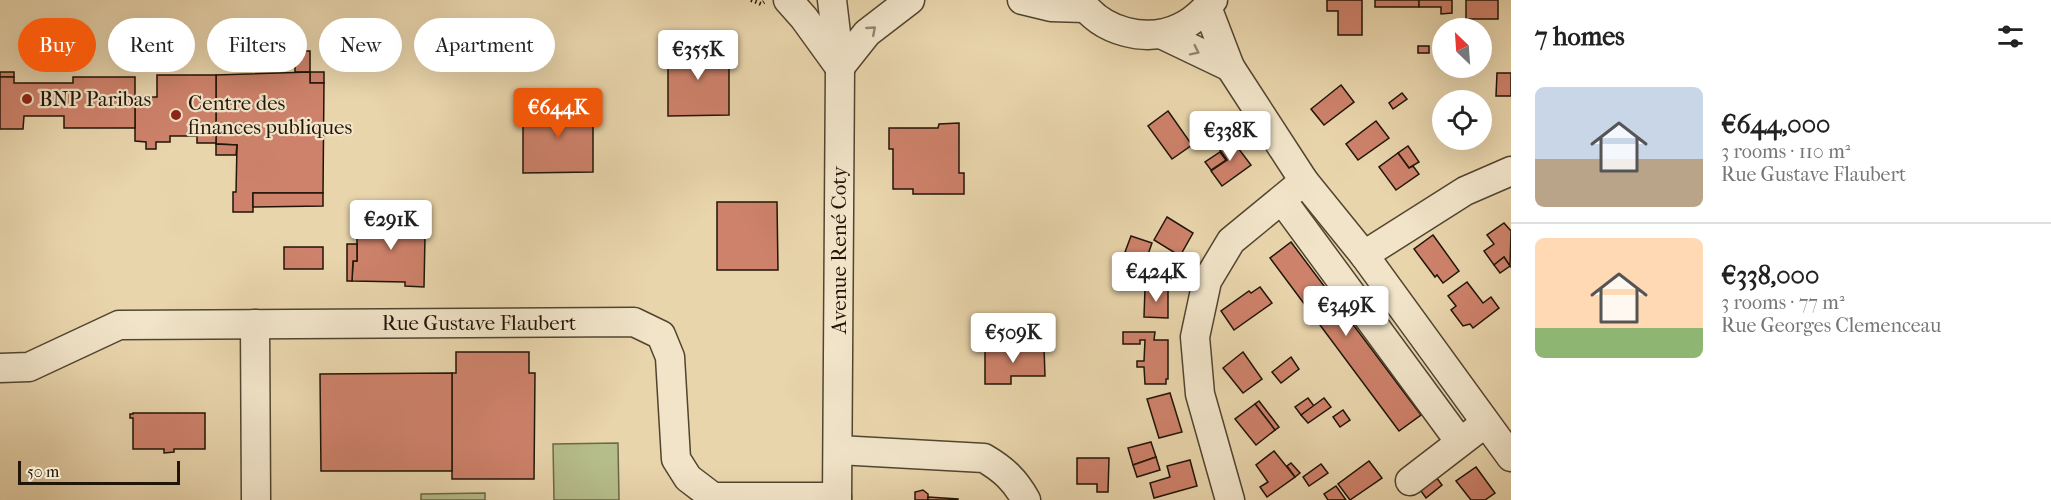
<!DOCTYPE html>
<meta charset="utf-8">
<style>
body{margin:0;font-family:"IM FELL French Canon",serif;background:#f6f6f6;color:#222;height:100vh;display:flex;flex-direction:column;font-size:22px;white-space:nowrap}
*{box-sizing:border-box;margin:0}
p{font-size:20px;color:#767676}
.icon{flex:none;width:33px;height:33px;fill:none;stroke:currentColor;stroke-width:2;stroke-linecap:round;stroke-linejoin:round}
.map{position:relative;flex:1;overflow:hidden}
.sheet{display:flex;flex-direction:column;background:#fff;width:540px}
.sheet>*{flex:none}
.banner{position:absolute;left:18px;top:18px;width:570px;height:54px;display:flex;gap:12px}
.needle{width:39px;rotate:335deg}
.controls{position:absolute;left:1432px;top:18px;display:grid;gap:12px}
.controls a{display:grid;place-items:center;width:60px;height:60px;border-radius:50%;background:#fff;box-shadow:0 6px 24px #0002;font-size:30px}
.scale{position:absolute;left:18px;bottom:15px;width:162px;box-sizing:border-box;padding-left:6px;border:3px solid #201507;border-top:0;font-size:16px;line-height:21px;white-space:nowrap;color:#201507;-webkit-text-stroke:4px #f1e4c9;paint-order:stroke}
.price{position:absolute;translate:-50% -51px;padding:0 14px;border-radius:6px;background:#fff;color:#222;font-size:20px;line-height:39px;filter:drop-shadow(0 2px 3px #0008)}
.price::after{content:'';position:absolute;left:50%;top:36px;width:18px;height:14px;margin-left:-9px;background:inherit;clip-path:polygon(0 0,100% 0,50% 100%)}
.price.selected{background:#ea580c;color:#fff}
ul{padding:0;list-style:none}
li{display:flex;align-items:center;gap:18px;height:150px;padding:0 24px}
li+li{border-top:2px solid #e0e0e0}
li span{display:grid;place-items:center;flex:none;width:168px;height:120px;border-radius:9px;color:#555}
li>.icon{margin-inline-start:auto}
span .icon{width:72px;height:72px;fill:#fffc;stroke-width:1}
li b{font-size:26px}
h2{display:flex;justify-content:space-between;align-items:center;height:72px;padding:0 24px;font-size:26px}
.tag{padding:0 21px;border-radius:27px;background:#fff;box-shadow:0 6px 24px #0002;font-size:21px;line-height:54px}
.tag.selected{background:#ea580c;color:#fff}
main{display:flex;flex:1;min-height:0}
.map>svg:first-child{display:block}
.green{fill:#b5bd8a;stroke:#6a6948;stroke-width:1.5}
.building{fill:#ce826b;stroke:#201507;stroke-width:1.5}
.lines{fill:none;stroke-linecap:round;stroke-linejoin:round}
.minor-casing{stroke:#524530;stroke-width:31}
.path{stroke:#201507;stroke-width:4;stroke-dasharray:1.5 3;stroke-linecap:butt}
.minor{stroke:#f1e4c9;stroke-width:28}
.oneway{stroke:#938772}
.poi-dot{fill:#8f2418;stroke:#f1e4c9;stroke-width:2}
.labels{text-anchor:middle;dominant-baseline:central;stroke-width:4.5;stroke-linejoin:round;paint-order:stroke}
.poi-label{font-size:21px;fill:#201507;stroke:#f1e4c9;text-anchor:start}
.street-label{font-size:21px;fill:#201507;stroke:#f1e4c9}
</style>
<main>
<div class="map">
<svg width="1511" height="500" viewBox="0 0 1511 500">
<rect width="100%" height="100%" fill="#e9d5ac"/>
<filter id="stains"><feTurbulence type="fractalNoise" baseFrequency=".00333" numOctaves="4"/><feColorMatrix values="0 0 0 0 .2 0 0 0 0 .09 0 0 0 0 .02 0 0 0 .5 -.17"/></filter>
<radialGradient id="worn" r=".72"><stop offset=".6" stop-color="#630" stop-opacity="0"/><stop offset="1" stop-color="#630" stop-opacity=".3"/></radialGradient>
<g class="green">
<path d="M618,443l1,57h-65l-1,-56z"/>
<path d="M485,493v7h-64v-6z"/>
</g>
<g class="building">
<path d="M1327,0h35v35h-24v-24h-11z"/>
<rect x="1375" y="0" width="44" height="7"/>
<path d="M1419,0h33v13l-11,1v-7h-22z"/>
<rect x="1466" y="0" width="32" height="19"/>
<path d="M668,46h61v69l-61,1z"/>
<rect x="1418" y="46" width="11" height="7"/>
<rect x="295" y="51" width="15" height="21"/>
<rect x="0" y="72" width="14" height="5"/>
<rect x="310" y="72" width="14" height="11"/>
<path d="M310,72v11h14l-1,110h-70v19h-20v-20h3l1,-47 -21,-1v-69z"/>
<path d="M1497,73h14v23h-15z"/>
<path d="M157,75h59v68h-19v-7h-27v6h-14v7h-10v-7l-11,-1v-40h15l1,-4h6z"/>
<path d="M0,77h14v6h59v-6h62v51h-71v-12h-40l-1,13h-23z"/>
<path d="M1341,85l13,17 -30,23 -13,-16z"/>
<path d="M1402,93l5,6 -14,10 -4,-6z"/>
<path d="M1465,93l3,7h-25z"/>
<path d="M135,96l15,1h1l-1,4h-15z"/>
<path d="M523,105h70v67l-70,1z"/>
<path d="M1168,111l24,34 -20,14 -24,-33z"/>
<path d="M1376,121l13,17 -31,22 -12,-16z"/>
<path d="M959,123v50h5v21h-51v-5h-20v-40h-4v-21h49l1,-4z"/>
<path d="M1229,136l22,29 -29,21 -11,-15 16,-11 -11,-15z"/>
<path d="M216,144l21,1 -1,10h-20z"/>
<path d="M1408,146l11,16 -10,6 -11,-15z"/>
<path d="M1220,152l6,8 -15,10 -6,-8z"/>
<path d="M1398,153l11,15 4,-2 6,8 -23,16 -17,-23z"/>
<path d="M253,193h70v13l-70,1z"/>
<path d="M717,202h60l1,68h-61z"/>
<path d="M376,216h44v20h5l-1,51 -19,-1v-4l-53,-1 1,-20h4v-39h19z"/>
<path d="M1167,217l26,16 -13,23 -26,-16z"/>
<path d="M1504,223l7,8 -1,35 -6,-9 -10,8 -10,-14 10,-7 -7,-9z"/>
<path d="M1433,235l26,36 -16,12 -6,-8 -2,2 -21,-28z"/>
<path d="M1131,236l21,7 -6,17 -21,-8z"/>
<path d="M1291,242l130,173 -22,16 -129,-173z"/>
<path d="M347,244h10v17h-4l-1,20h-5z"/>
<rect x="284" y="247" width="39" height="22"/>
<path d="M1129,254l17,6 -4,10 -16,-6z"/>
<path d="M1504,257l6,9 -10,7 -6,-8z"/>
<path d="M1467,282l16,21 8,-6 8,11 -26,20 -3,-4 -7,2 -12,-16 5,-4 -8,-10z"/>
<path d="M1260,287l12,16 -38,27 -13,-19 28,-20 2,2z"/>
<path d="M1145,288h23v30l-24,-1z"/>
<path d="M1123,332h32l-1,8h14v39h-2v5h-21l-1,-17h-7v-6h7l1,-21h-5v4h-17z"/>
<path d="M985,348h59l1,28h-34v8h-26z"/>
<path d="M456,352h73v21h6l-1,106h-82v-106h4z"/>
<path d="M1243,352l19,27 -19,14 -20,-25z"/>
<path d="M1291,357l8,12 -18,14 -9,-11z"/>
<path d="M452,373v98h-131l-1,-97z"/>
<path d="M1170,393l12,39 -23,6 -12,-39z"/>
<path d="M1308,398l6,8 -13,9 -6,-8z"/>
<path d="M1324,398l7,9 -23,16 -7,-8z"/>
<path d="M1259,401l20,26 -4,3 -20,-26z"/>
<path d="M1255,404l20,26 -19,15 -21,-26z"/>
<path d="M1343,410l7,10 -10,7 -7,-10z"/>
<path d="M133,413h72v36h-31v3l-10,1v-4h-31v-31h-3v-4h3z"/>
<path d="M1151,442l5,15 -23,8 -5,-17z"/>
<path d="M1274,451l21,26 -28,20 -7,-10 8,-5 -12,-17z"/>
<path d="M1156,457l4,13 -23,7 -4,-12z"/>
<path d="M1077,458h32l-1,34h-11v-8h-20z"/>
<path d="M1190,460l7,26 -43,12 -4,-15 20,-6 -3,-11z"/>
<path d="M1369,461l13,17 -32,22 -12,-16z"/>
<path d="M1291,463l9,10 -5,4 -8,-11z"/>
<path d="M1321,464l7,9 -19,13 -6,-9z"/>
<path d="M1476,467l19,26 -10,7h-14l-15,-19z"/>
<path d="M1434,474l8,11 -16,13 -8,-11z"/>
<path d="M1336,486l10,14h-18l-4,-6z"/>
<path d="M923,490l5,4v6h-13v-8z"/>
<path d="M928,497l30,2v1h-30z"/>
</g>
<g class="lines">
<defs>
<g id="minor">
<path d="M788,0l16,18 34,47"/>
<path d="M832,0l8,67 -3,433"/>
<path d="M1022,0l29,7 34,1"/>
<path d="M1080,0c21,32 67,44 101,27 13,-6 23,-16 32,-27"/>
<path d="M1207,7l23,60 74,114 60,74 147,202"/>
<path d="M1161,34l69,33"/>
<path d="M840,67l27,-34 43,-33"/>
<path d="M1282,200l178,242"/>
<path d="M1364,255l101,-64 46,-20"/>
<path d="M255,324l1,176"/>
<path d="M0,368l29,-1 90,-42 515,-3 27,13 9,22 6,102 12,19 25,19h124"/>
<path d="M838,450l146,8c19,11 31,22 42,42"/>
<path d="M1410,481l65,-50"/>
<path d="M1230,500l-30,-106 -5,-57 12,-56 24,-40 73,-60"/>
</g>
</defs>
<use href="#minor" class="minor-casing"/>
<path class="path" d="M751,0l10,4 3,-2"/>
<use href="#minor" class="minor"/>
</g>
<defs><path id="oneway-chevron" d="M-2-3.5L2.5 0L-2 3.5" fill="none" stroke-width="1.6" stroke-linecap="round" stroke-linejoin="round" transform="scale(1.5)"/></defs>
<g class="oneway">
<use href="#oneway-chevron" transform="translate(872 30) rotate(-41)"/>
<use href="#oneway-chevron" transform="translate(1195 51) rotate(26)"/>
</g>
<g class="poi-dot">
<circle cx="27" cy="99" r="6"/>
<circle cx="176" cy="115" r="6"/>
</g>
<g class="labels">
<g class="poi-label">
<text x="39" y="99">BNP Paribas</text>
<text x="188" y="103">Centre des<tspan x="188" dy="24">finances publiques</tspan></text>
</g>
<g class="street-label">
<text transform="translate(839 250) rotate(-90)">Avenue René Coty</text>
<text x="479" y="323">Rue Gustave Flaubert</text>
</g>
</g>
<rect width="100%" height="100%" filter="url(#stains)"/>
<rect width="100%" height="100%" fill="url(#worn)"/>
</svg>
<div class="controls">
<a><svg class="needle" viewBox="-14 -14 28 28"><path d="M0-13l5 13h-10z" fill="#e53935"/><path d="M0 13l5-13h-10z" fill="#767676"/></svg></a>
<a><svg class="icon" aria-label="locate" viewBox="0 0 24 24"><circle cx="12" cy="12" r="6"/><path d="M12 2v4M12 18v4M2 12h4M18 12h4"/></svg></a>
</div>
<div class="scale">50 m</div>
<b class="price" style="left:698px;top:81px">€355K</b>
<b class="price selected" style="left:558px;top:139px">€644K</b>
<b class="price" style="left:1230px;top:162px">€338K</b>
<b class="price" style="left:391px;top:251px">€291K</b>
<b class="price" style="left:1156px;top:303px">€424K</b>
<b class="price" style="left:1346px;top:337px">€349K</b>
<b class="price" style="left:1013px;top:364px">€509K</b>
<div class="banner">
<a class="tag selected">Buy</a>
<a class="tag">Rent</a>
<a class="tag">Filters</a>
<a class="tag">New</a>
<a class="tag">Apartment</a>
</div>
</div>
<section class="sheet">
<h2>7 homes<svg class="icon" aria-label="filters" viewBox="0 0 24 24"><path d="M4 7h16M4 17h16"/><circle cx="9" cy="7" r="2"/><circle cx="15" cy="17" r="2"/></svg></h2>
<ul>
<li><span style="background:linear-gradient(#c9d6e8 60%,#b9a48a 0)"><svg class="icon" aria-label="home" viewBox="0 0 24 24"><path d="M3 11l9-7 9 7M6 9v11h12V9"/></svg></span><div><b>€644,000</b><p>3 rooms · 110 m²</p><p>Rue Gustave Flaubert</p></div></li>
<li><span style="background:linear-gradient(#ffd9b3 75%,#8fb573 0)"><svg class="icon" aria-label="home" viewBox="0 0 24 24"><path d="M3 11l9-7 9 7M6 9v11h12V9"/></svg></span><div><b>€338,000</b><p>3 rooms · 77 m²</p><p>Rue Georges Clemenceau</p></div></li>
</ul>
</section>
</main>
